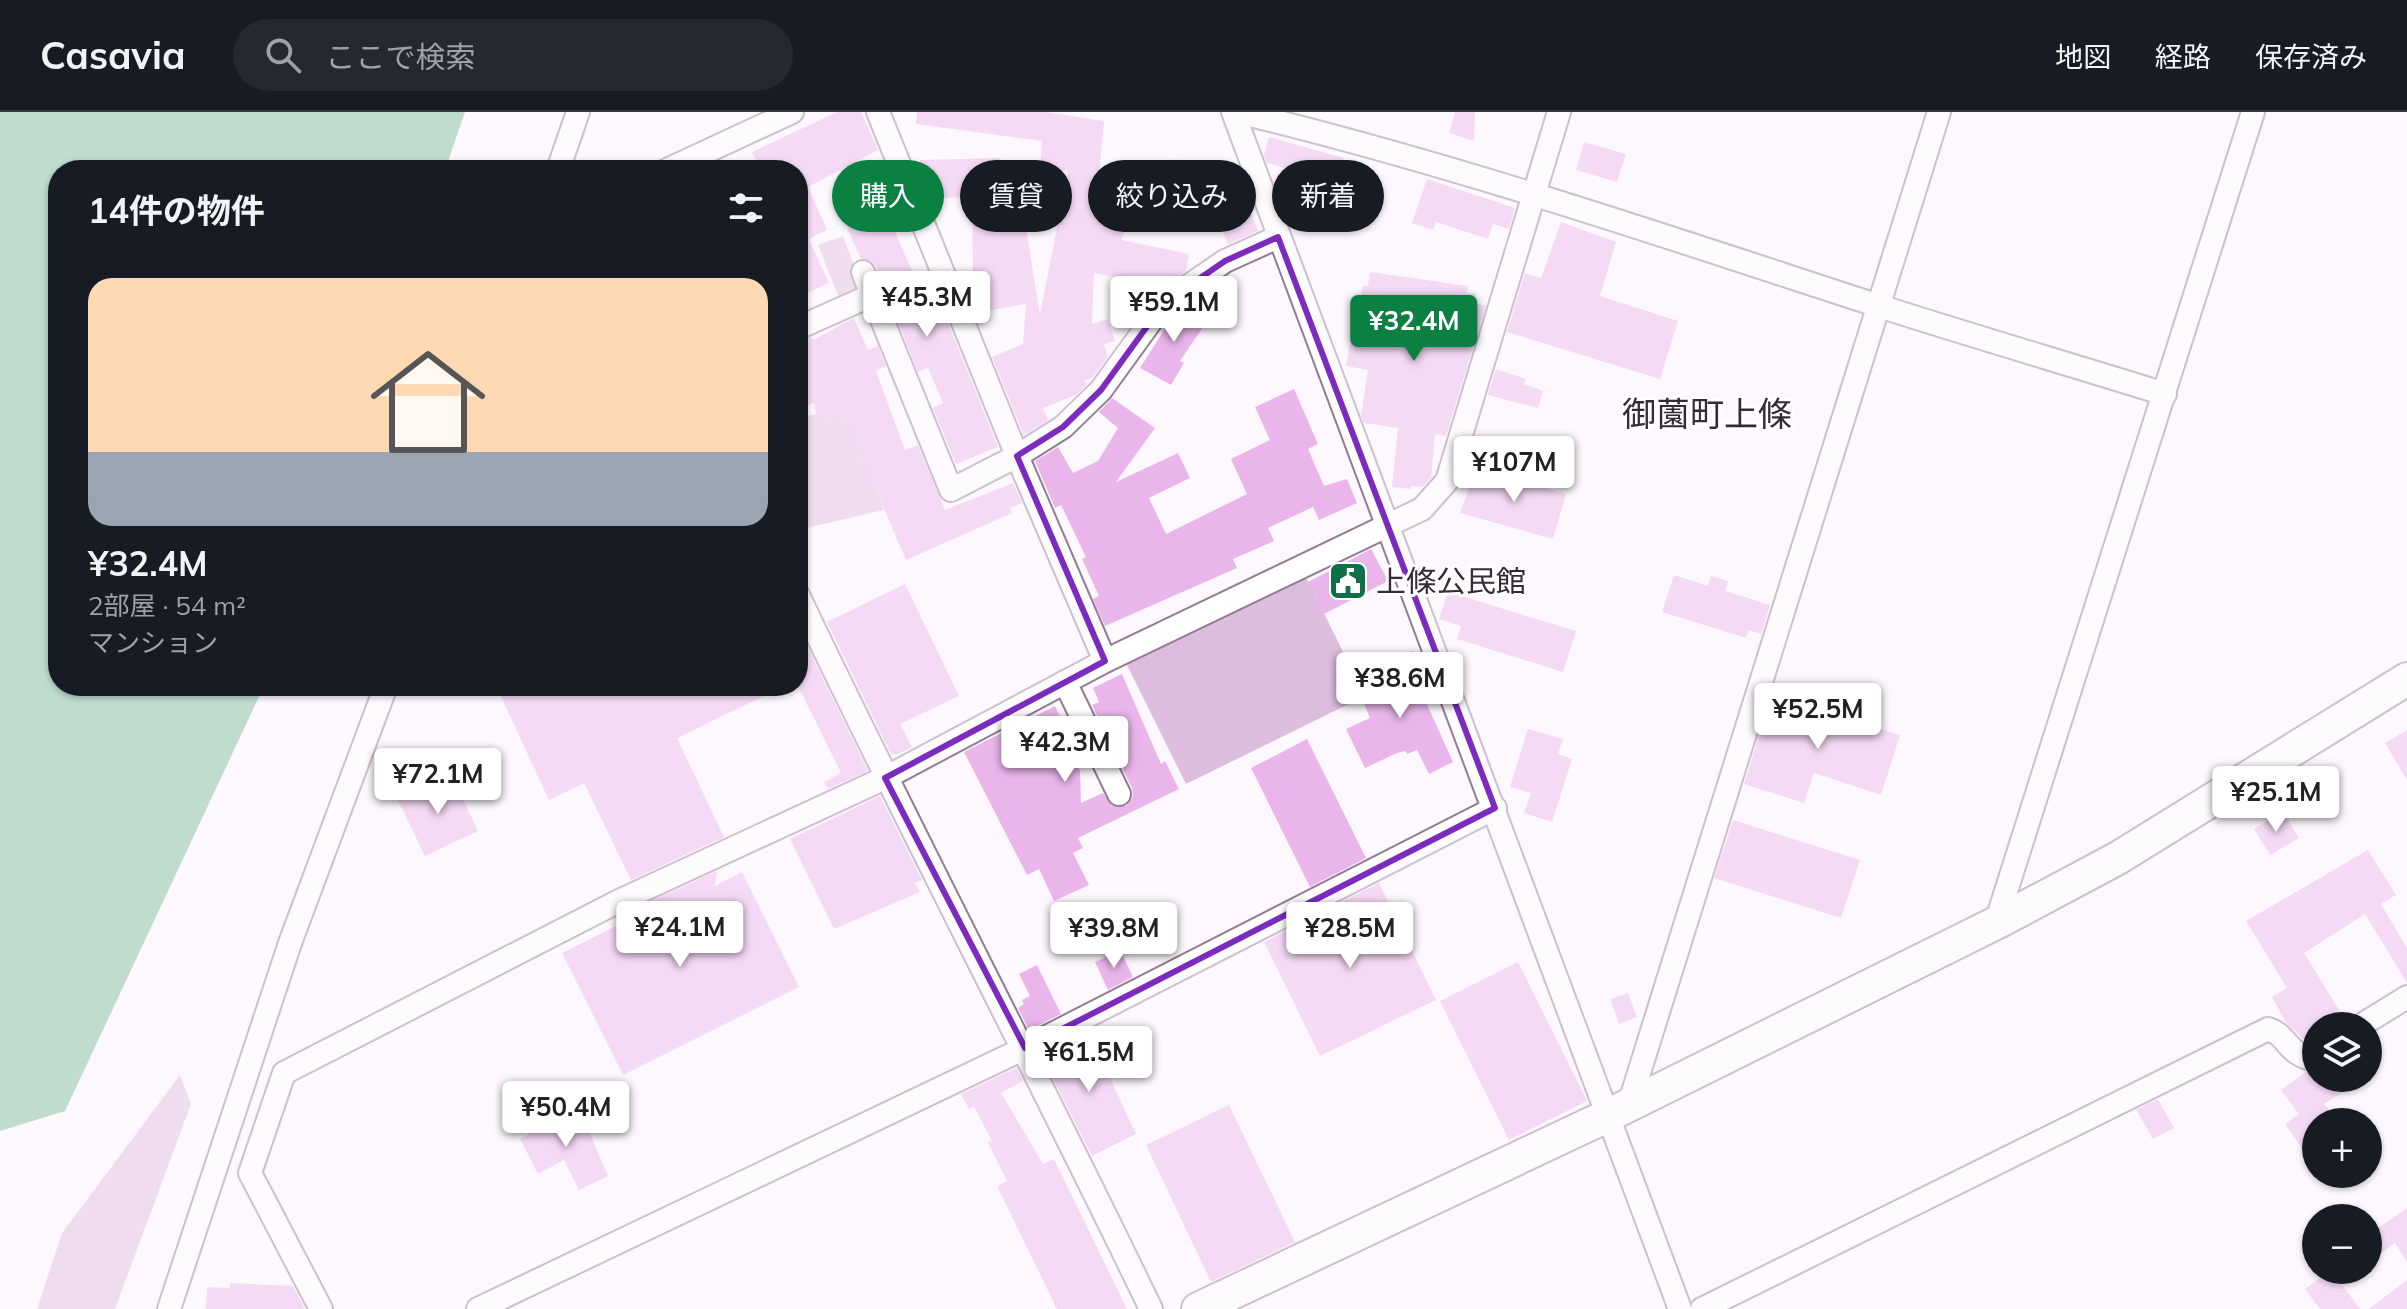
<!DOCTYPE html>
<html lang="ja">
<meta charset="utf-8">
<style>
body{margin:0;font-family:Mulish,"Noto Sans JP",sans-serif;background:#242831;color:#f1f3f6;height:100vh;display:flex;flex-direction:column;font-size:30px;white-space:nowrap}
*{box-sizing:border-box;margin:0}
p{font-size:26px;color:#9ea1a6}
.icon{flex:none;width:44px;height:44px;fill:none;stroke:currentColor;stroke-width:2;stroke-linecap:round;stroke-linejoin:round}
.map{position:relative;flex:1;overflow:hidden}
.sheet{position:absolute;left:48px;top:48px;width:760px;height:536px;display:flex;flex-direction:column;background:#171b24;border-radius:32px;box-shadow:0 2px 6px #0004}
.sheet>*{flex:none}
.guide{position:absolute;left:832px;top:48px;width:760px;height:72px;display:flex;gap:16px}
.controls{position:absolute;left:2302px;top:900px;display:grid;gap:16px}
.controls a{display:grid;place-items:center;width:80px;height:80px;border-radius:50%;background:#171b24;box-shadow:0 2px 6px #0004;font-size:40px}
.price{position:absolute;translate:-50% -68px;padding:0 18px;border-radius:8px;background:#fff;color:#222;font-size:26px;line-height:52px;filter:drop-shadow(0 2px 4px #0008)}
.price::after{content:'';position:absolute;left:50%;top:48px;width:24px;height:18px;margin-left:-12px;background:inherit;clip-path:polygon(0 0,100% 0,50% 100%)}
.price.selected{background:#0b8043;color:#fff}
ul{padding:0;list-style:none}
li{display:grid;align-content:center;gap:16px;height:424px;padding:0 40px}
li span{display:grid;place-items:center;height:248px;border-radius:24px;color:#555}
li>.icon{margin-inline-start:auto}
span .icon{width:144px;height:144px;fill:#fffc;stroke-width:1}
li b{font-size:34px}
h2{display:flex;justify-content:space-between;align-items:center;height:96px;padding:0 40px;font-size:34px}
.tag{padding:0 28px;border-radius:36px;background:#171b24;box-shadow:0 2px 6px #0004;font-size:28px;line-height:72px}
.tag.selected{background:#0b8043;color:#fff}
header{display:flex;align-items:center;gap:48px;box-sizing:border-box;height:112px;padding:0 40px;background:#171b24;border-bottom:2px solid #363941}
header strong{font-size:38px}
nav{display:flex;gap:44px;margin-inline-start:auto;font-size:28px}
.search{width:560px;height:72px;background:#242831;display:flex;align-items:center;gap:20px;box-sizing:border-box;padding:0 28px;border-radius:44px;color:#9ea1a6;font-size:30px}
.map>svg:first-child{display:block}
.green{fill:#ddbddd}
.water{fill:#73ba92}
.building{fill:#eab5eb}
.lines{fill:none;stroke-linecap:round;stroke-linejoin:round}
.street-casing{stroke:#947b94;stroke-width:26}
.secondary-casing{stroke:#947b94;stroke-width:36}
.street{stroke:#fff;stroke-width:22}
.secondary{stroke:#fff;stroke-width:32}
.marked{fill:none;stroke:#7b2cbf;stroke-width:6;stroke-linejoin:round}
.labels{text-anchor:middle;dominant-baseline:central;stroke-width:6;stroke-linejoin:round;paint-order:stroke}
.poi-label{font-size:30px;fill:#352a35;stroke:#fff;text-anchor:start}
.quarter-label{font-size:34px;fill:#352a35;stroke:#fff}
</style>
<header>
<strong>Casavia</strong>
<div class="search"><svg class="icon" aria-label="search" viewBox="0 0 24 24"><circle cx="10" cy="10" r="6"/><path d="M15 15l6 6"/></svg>ここで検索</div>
<nav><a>地図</a><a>経路</a><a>保存済み</a></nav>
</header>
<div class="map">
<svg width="2407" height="1197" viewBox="0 0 2407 1197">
<rect width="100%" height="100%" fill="#fdf8fd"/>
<g class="green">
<path d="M843,124l22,58 -24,9 -23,-58z"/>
<path d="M844,296l40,102 -86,20v-112z"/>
<path d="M1303,459l62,125 -179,88 -62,-125z"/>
<path d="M180,963l11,29 -76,205h-78l25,-76z"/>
</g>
<path class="water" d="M0,0h465l-20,58h-387v516h206l-199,425 -65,20z"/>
<g class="building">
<path d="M837,0h24l17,38 -70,37 19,43 -18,9 20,44 -31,14v-127h-38l-8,-18z"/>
<path d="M917,0h129l58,9 -5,57 27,5 -9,47 7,1 -2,9 67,14 -3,17 -22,15 -70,-13 -2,51 16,-5 7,22 -11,3 4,13 -16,21 -9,3 4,3 -11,11 -33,13 5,12 -24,15 -32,-78 31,-13 3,-40 -52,9 -14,-37 13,-2 -1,-64 28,-13 -72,1 -7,-18 -1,-20 80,-2 2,74 24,-4 14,87 28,-144 -28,-3 2,-27 -126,-17z"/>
<path d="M1455,0h20l-1,29 -25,-8z"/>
<path d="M1269,25l75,21 -7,25 -70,-20 -3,-8z"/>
<path d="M1584,30l42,12 -9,28 -41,-12z"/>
<path d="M1174,47l64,20 20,52 -30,13 -26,-59 -4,21 -35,-10z"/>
<path d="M1427,67l88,29 -6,21 -16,-5 -5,15 -52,-17 -3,8 -21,-7z"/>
<path d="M879,102h8l36,81 -1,-12 9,-2 67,166 -42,17 -23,-56 10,-5 -15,-35 -10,4 -27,-67 11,-5 -14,-3 -12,-31 -5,-5 -10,-2 -14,-31z"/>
<path d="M1561,110l55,20 -16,54 78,25 -18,58 -153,-47 18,-59 16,5z"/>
<path d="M1370,160l98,14 -1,7 9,1 -3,9 13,3 -40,130 -11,-2 -4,44 -8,9 -12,-1v3l-19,-2 6,-59 -34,-5 -3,-7 7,-46 -22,-4 6,-33 4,1 7,-48h5z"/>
<path d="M1187,192l22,14 -29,43 4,2 -13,22 -31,-17 35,-55z"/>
<path d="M854,206l14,32 10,-4 8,20 -10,5 29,79 13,-5 27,65 68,-27 9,20 -12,5 2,5 -106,47 -62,-146 -27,6 -3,-17 -16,6v-67l14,-5 1,3z"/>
<path d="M1496,257l30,10 -2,5 19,7 -5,17 -50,-13z"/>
<path d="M1294,277l24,55 -10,5 16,37 23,-7 10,24 -38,17 -6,-13 -45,21 6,13 -41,18 4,9 -132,58 -12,-27 6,-3 -17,-37 4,-2 -25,-52 -6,3 -20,-47 23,-14 15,26 25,-12 20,-33 -19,-16 13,-14 43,30 -39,54 62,-29 12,25 -41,20 17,36 81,-40 -16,-35 39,-19 -15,-33z"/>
<path d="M1476,357l90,25 -13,45 -93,-26z"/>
<path d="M1371,437l17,32 -64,33 -16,-32z"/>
<path d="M1674,463l34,11 3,-10 17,5 -3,10 45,14 -9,29 -12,-4 -3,8 -84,-26z"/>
<path d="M905,472l54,112 -59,28 12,23 -14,7h-7l-64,-132z"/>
<path d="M1448,480l128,39 -13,41 -106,-33 4,-13 -22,-7z"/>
<path d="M801,522l67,137 -40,18 -4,-7 17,-9 -43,-87v-50z"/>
<path d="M1412,539l12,23 -9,4 38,84 -24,12 -12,-24 -10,4 -1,-3 -9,2 -32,15 -19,-39 24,-11 -7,-17 27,-14 -10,-19z"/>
<path d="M1122,562l39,90 4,-3 14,28 -101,49 5,10 -10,5 16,32 -35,16 -15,-32 -12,6 -63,-123 91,-46 6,12 5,-2 16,33 -10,5 8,17 1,32 22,-10 9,13h14l7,-10 -1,-8 -40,-83 7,-3 -6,-14z"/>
<path d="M496,574h289l-108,52 47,99 -93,43 -47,-97 -35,17z"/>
<path d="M1772,583l128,40 -19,60 -67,-22 -10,30 -60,-19z"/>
<path d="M1528,617l35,10 -5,15 14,5 -20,63 -28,-9 7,-20 -21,-6z"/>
<path d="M2407,618v50l-22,-37z"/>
<path d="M1307,627l59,119 -56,29 -59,-119z"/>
<path d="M451,663l27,56 -53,25 -27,-56z"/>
<path d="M880,684l42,84 -7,3 5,9 -86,37 -44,-90z"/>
<path d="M2283,700l16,26 -29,17 -16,-26z"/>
<path d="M1733,708l127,40 -19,58 -127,-40z"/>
<path d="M2368,738l28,45 -15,9 26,44v35l-42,-69 -61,39 43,70 -1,3h-30v13l-9,3 -21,-19 -14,-26 15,-9 -41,-67z"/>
<path d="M717,759l-2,15 27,-14 57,115 -176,88 -61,-122 84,-42 -3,-6z"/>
<path d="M1379,771l57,117 -116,56 -56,-114z"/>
<path d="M1120,838l13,27 -25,13 -13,-28z"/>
<path d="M1518,850l69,139 -78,39 -69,-139z"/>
<path d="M1037,853l24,49 -32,16 -11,-22 6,-4 -2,-4 8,-4 -11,-22z"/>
<path d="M1628,881l9,24 -18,7 -9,-25z"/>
<path d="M1089,921l47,101 -44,22 -51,-101z"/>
<path d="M1016,956l7,13 -22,12 42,71 11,-5 73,150h-70l-60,-123 10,-5 -19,-38 4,-2 -18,-35 -5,3 -8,-15z"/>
<path d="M2316,958v8h50l-42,26 14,18h-22v46l-31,-44 14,-10 -18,-24 25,-18z"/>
<path d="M2158,987l16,29 -21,11 -17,-29z"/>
<path d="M1229,993l66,137 -84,40 -65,-137z"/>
<path d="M578,994l30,70 -29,14 -15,-30 -26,14 -18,-35z"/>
<path d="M2407,1096v54l-12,-19 -27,20v-28z"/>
<path d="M2331,1158l29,39h-40l-15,-20z"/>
<path d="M2407,1168v29h-38z"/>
<path d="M230,1171l63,3 12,23h-99l1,-22 23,1z"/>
</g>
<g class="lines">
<defs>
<g id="street">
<path d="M878,0l139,344 46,-29 38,-37 63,-87 61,-42 53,-24"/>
<path d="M1233,0l447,1197"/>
<path d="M1238,0c216,52 426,124 638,193 96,31 193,59 289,89"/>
<path d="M558,58l20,-58"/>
<path d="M667,58l125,-58"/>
<path d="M863,160l9,23"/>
<path d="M798,216l74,-33 79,195 66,-34 88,205"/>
<path d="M798,483c114,240 238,475 353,714"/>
<path d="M1065,570l54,112"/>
<path d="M1996,811l257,-811"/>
<path d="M2360,914l47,-29"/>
<path d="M1629,993l310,-993"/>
<path d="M169,1197l121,-366 96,-257"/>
<path d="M321,1197l-71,-136 34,-100 335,-172 266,-123 220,-117 317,-152 25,-28 112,-369"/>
<path d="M478,1197l547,-261 470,-240"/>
<path d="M1702,1197l566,-280c19,6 18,22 40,29l8,-5"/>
</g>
<path id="secondary" d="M1198,1197l409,-193 389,-193 122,-65 289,-179"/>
</defs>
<use href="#street" class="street-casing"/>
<use href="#secondary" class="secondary-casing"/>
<use href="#street" class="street"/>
<use href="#secondary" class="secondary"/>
</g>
<path d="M0 0H2407V1197H0ZM1278,125l217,571 -470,240 -140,-270 220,-117 -88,-205 46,-29 38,-37 63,-87 61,-42z" fill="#fdf8fd" fill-opacity=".55" fill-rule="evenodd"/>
<path class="marked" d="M1278,125l217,571 -470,240 -140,-270 220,-117 -88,-205 46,-29 38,-37 63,-87 61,-42z"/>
<defs>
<symbol id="civic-square" viewBox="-11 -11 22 22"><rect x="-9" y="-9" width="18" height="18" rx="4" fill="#0d7046" stroke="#fff"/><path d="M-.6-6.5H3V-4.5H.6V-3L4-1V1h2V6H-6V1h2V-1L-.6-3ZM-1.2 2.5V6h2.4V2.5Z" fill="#fff"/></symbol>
</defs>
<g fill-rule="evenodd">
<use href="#civic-square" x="1326" y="447" width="44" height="44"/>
</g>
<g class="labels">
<g class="poi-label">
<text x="1376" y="469">上條公民館</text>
</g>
<g class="quarter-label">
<text x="1707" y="301">御薗町上條</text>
</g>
</g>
</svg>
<div class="controls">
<a><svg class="icon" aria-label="layers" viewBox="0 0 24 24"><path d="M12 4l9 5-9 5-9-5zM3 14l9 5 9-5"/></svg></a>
<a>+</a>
<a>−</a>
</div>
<b class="price" style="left:927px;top:227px">¥45.3M</b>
<b class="price" style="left:1174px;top:232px">¥59.1M</b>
<b class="price selected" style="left:1414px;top:251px">¥32.4M</b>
<b class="price" style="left:1514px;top:392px">¥107M</b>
<b class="price" style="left:1400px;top:608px">¥38.6M</b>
<b class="price" style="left:1818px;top:639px">¥52.5M</b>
<b class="price" style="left:1065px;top:672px">¥42.3M</b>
<b class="price" style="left:438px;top:704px">¥72.1M</b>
<b class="price" style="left:2276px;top:722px">¥25.1M</b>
<b class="price" style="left:680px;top:857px">¥24.1M</b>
<b class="price" style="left:1114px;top:858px">¥39.8M</b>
<b class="price" style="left:1350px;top:858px">¥28.5M</b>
<b class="price" style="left:1089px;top:982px">¥61.5M</b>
<b class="price" style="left:566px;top:1037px">¥50.4M</b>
<div class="guide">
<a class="tag selected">購入</a>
<a class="tag">賃貸</a>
<a class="tag">絞り込み</a>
<a class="tag">新着</a>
</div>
<section class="sheet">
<h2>14件の物件<svg class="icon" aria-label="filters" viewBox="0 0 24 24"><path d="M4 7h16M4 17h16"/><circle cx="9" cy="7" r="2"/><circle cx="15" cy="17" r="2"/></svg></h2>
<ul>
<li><span style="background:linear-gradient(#ffd9b3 70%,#9aa5b1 0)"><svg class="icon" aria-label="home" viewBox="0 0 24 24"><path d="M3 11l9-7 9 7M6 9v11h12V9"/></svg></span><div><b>¥32.4M</b><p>2部屋 · 54 m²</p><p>マンション</p></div></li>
</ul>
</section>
</div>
